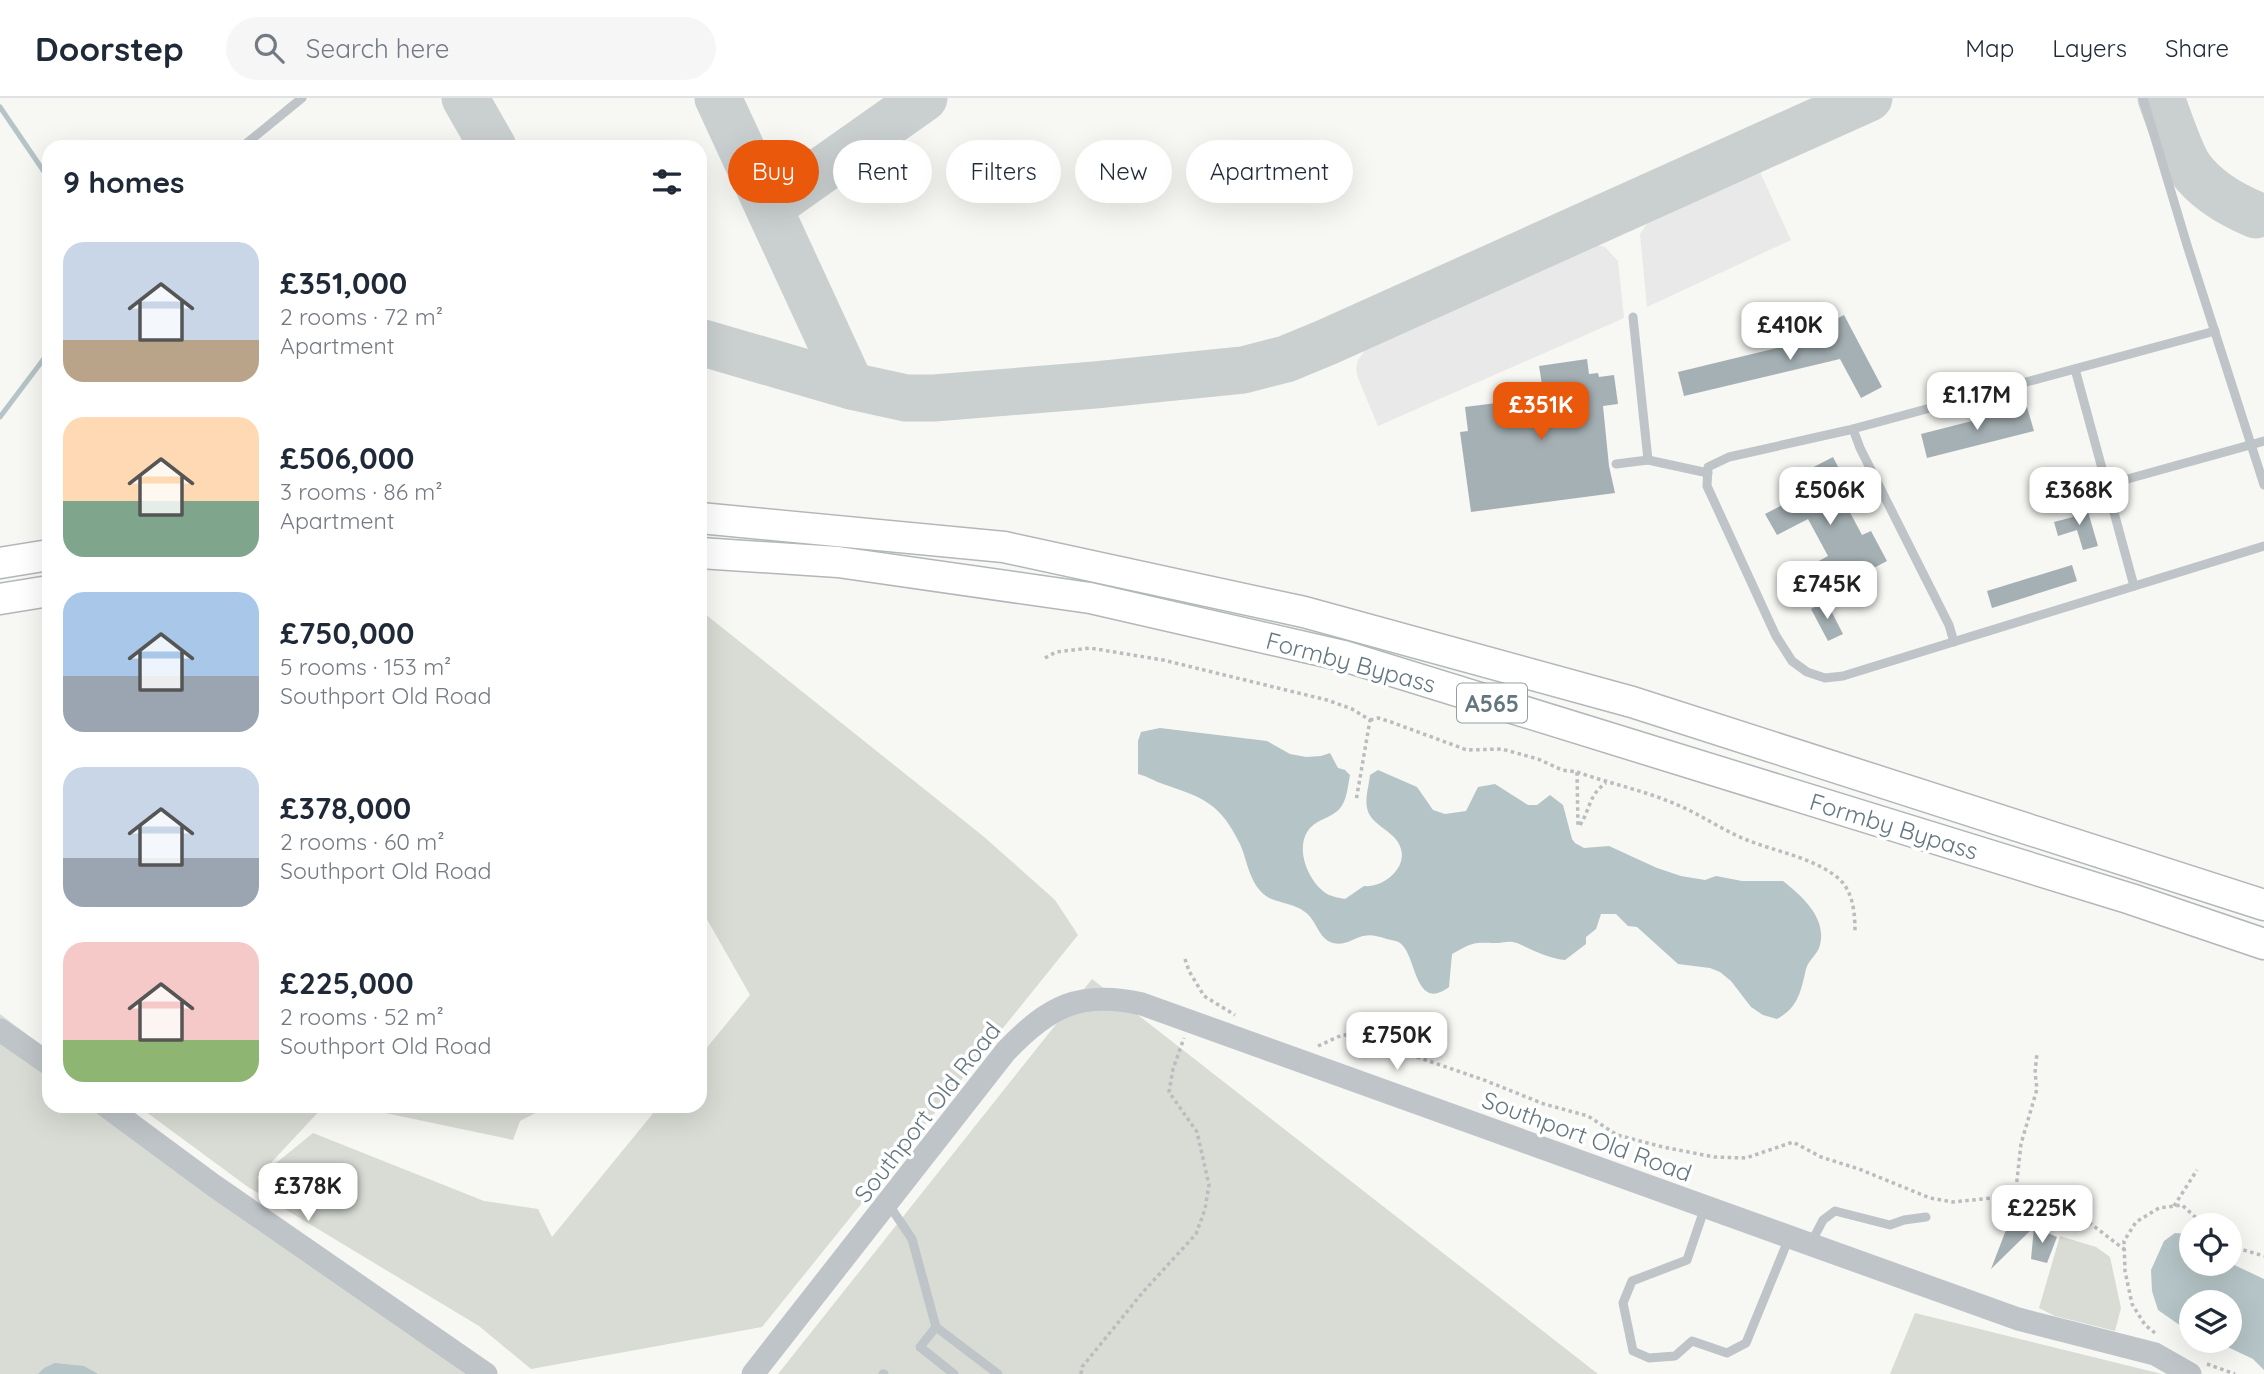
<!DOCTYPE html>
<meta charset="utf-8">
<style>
body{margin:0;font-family:Quicksand,sans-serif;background:#f6f6f7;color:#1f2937;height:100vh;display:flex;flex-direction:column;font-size:26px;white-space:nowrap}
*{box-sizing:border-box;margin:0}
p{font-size:23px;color:#747a83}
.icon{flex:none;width:38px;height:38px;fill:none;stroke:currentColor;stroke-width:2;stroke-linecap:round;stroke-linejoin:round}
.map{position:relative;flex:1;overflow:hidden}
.panel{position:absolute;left:42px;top:42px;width:665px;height:973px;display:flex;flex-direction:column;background:#fff;border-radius:21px;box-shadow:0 7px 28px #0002}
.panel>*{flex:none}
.top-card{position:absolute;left:728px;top:42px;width:665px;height:63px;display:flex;gap:14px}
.tools{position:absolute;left:2179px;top:1115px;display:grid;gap:14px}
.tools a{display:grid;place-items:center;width:63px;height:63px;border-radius:50%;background:#fff;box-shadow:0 7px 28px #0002;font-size:35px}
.price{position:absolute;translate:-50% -60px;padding:0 16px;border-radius:14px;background:#fff;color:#222;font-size:23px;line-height:46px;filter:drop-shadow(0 2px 4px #0008)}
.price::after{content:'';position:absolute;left:50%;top:42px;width:21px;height:16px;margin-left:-10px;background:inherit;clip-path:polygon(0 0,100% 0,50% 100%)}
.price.current{background:#ea580c;color:#fff}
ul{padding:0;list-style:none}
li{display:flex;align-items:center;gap:21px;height:175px;padding:0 21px}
li span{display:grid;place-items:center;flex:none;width:196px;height:140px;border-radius:21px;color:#555}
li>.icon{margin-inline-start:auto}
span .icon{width:84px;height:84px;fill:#fffc;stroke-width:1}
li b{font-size:30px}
h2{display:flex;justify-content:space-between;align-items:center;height:84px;padding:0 21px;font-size:30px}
.tag{padding:0 24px;border-radius:32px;background:#fff;box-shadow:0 7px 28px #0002;font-size:24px;line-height:63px}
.tag.current{background:#ea580c;color:#fff}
header{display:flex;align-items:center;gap:42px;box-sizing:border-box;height:98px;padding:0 35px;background:#fff;border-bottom:2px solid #e0e1e3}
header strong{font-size:33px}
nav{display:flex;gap:38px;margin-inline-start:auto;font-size:24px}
.search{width:490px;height:63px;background:#f6f6f7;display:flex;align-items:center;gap:18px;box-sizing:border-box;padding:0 24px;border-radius:38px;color:#747a83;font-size:26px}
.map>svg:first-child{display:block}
.built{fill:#e8e9e8}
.green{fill:#d8dcd4}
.water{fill:#b5c4c6}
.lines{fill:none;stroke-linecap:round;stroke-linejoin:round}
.stream{stroke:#b5c4c6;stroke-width:5}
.taxiway{stroke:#cacfd0;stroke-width:47}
.building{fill:#a5b0b4}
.trunk-casing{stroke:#b2b7ba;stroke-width:33}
.path{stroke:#b9bdbf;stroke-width:3.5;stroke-dasharray:3.5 3.5;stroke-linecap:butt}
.service{stroke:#bec4c7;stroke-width:9}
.tertiary{stroke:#bec4c7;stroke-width:23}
.trunk{stroke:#fff;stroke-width:30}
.labels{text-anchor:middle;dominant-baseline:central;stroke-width:7;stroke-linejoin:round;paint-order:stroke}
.shield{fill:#fff;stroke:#92a0a5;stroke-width:2}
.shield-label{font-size:23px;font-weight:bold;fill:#63777f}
.street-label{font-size:24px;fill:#63777f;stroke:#fff}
</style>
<header>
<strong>Doorstep</strong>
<div class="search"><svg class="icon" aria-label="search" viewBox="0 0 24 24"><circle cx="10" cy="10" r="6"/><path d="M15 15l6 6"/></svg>Search here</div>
<nav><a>Map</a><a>Layers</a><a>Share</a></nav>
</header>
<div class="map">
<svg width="2264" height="1276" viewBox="0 0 2264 1276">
<rect width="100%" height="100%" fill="#f7f7f4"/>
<g class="built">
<path d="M1759,72l32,70 -144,67 -7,-73 10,-15z"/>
<path d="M1596,147l9,2 13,14 6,57 -246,108 -20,-48 -2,-9 2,-9 9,-13 219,-100z"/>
</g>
<g class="green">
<path d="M700,512l283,226 72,64 23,35 -316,392 -231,42 -52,-43 -231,-139 -110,-81h186l-70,75 59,-48 171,68 54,8 14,28 107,-131h41v-50l50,-61 -50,-88z"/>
<path d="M1092,881l506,395h-820z"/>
<path d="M0,916l49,37v55h72l353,268h-474z"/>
<path d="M352,1008h197l-29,15 -7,19z"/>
<path d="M2060,1138l36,11 14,10 11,51 -6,23 -60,-15 -16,-8z"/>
<path d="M1915,1215l247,61h-272z"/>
</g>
<g class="water">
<path d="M1160,630l107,13 23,13 16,3 15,-1 9,-3 8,15 7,2 5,5c-2,10 -3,24 -9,32 -7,10 -23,12 -31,21 -17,20 -1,56 19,67 5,2 11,3 16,4l19,-13c18,2 43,-17 37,-37 -5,-19 -30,-22 -34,-41 -2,-10 2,-23 3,-33l8,-5 39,17 16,23 12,4 21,-3 12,-24 17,-3 33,21h9l13,-10 13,10 9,34 3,4 9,5 25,-2 48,22 24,8 24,4 11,-4 26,5h41c19,15 44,37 37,64 -2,9 -11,14 -14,24 -5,22 -8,39 -29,50l-14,-4 -12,-8 -20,-26 -11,-9 -10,-4 -32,-4 -41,-37 -9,-1 -12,-12h-15l-5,15 -10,8v7l-21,16c-18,-2 -32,-10 -48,-17 -8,-3 -15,0 -22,0 -23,-1 -23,0 -43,11l-3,33c-35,26 -32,-32 -49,-44 -4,-3 -11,-3 -16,-5 -7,-2 -13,-4 -21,-2 -11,3 -18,10 -30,7 -15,-4 -16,-23 -28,-31 -11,-9 -29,-9 -39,-16 -17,-13 -18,-34 -26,-52 -20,-41 -36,-46 -77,-60 -9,-3 -16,-8 -25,-10v-33l3,-9z"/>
<path d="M2175,1135l16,1v30l39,-1 34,16v91l-11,-11 -38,-18 15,-1v-38h-39v31l-33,-23 -6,-19 -1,-21 13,-29z"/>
<path d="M55,1265l29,3 14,8h-60l6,-6z"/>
</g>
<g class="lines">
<g class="stream">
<path d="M0,9l49,72"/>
<path d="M0,319l49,-65"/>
</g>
<g class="taxiway">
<path d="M465,0l28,49"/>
<path d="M718,0l133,288"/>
<path d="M2161,0c7,18 19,56 29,70 16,22 42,37 66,47"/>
<path d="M770,109l154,-109"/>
<path d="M700,244l151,44 55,12h28l161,-13 148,-15 43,-11 41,-17 542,-244"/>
</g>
</g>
<g class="building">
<path d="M1844,217l38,72 -21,11 -21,-39 -156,37 -6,-24 136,-33 -3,-7z"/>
<path d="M1587,261l2,15 9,-1 1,4 15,-2 4,29 -15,2 6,60 6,27 -144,19 -11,-80 8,-1 -3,-24 79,-10 -5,-31z"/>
<path d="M2027,309l7,24 -107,27 -6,-24z"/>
<path d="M1833,359l20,39 -9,5 18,34 9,-4 16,30 -32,17 -4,-8 -38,20 -11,-20 26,-14 -20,-37 -31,16 -12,-21 52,-27 -9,-17z"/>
<path d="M2086,407l12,41 -15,4 -6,-20 -19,6 -4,-14 19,-5 -3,-8z"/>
<path d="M2072,467l5,16 -85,27 -5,-17z"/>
<path d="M1826,503l17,33 -15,7 -17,-32z"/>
<path d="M2011,1119l23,10 -43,42z"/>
<path d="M2034,1129l23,10 -10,26 -16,-4z"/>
</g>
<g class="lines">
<defs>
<g id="trunk">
<path d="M700,420l304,29 300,65 328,90 632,203"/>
<path d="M700,455l138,9 252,36 254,58 787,243 133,45"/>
<path d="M0,465l49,-8"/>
<path d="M0,501l49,-8"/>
</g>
</defs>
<use href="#trunk" class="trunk-casing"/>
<g class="path">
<path d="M1045,560l11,-6 34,-4 73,12 164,40 25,9 18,11 -14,81"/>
<path d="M1370,622l8,-2 13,4 76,28 35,-1 36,10 24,11 15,2 1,55"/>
<path d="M1577,674c34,12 70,19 103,34 23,10 44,25 67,34 30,12 64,17 90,37 16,13 18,35 18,55"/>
<path d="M1580,727c10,-15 9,-31 26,-42"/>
<path d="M1185,861l4,12 15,25 31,19"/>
<path d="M1318,948l24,-11h11l131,45 60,24 44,12 29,19 46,12 51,10 32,1 47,-16 28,15 38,12 71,29 23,4 39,-4 24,-9 26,10 40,18 43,33"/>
<path d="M2016,1091l5,-45 16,-55 -2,-16 2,-20"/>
<path d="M2174,1108l23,-36"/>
<path d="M2230,1148l34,10"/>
<path d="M2155,1235l-10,-8 -13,-21 -7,-33 -1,-30 12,-19 23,-14 23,-3 22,20"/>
<path d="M2207,1266l28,10"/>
<path d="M1081,1276l1,-7 61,-75 53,-58 9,-25 4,-24 -12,-53 -28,-40 4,-23 11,-31"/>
</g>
<g class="service">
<path d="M2143,0l44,147 77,240"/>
<path d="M242,49l60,-49"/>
<path d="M1633,219l15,143 60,13"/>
<path d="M2215,233l-366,99 -120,27 -21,10 -1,19 69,150 16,25 15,11 18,6 18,-2 421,-130"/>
<path d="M2075,271l59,217"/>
<path d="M1853,331l7,19 89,177 5,17"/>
<path d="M1616,366l32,-4"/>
<path d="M2106,387l158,-44"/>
<path d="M889,1107l23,34 24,88 62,47"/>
<path d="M1705,1109l-18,53 -55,21 -9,22 10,48 16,7 26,-2 17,-15 35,12 19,-10 43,-105"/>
<path d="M1811,1145l12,-23 12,-9 55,14 14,-5 22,-3"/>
<path d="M936,1229l-16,20 34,27"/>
<path d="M883,1276h1"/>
</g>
<g class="tertiary">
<path d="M0,932l49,34"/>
<path d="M106,1008l107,79 273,189"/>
<path d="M753,1276l253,-323c43,-45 74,-61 136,-47l876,315 137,35 35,20"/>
</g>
<use href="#trunk" class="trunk"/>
</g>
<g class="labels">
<rect class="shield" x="1457" y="585.5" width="70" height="39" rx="5"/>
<g class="shield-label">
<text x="1492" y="605">A565</text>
</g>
<g class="street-label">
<text transform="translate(1351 564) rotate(15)">Formby Bypass</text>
<text transform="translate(1894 728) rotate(17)">Formby Bypass</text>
<text transform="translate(927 1014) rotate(-52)">Southport Old Road</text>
<text transform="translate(1587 1038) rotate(20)">Southport Old Road</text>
</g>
</g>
</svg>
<div class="tools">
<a><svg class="icon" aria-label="locate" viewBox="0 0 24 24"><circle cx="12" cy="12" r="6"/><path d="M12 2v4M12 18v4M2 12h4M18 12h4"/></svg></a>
<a><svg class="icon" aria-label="layers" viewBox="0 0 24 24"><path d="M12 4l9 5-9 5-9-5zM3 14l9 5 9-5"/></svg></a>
</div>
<b class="price" style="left:1790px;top:264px">£410K</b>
<b class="price" style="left:1977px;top:334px">£1.17M</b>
<b class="price current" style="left:1541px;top:344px">£351K</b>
<b class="price" style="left:1830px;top:429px">£506K</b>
<b class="price" style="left:2079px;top:429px">£368K</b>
<b class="price" style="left:1827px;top:523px">£745K</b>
<b class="price" style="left:1397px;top:974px">£750K</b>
<b class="price" style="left:308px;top:1125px">£378K</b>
<b class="price" style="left:2042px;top:1147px">£225K</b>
<div class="top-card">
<a class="tag current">Buy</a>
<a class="tag">Rent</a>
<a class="tag">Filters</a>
<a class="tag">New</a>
<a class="tag">Apartment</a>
</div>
<section class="panel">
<h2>9 homes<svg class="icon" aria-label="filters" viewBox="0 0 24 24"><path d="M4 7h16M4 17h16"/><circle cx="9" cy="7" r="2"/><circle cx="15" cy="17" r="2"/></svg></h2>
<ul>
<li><span style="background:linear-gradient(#c9d6e8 70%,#b9a48a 0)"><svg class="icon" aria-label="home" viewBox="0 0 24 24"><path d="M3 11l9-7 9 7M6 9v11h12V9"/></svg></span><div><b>£351,000</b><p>2 rooms · 72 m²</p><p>Apartment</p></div></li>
<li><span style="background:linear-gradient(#ffd9b3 60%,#7fa58c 0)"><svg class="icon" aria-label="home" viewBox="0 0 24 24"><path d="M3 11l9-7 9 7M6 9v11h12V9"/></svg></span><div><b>£506,000</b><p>3 rooms · 86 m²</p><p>Apartment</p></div></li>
<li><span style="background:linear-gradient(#a9c7e8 60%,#9aa5b1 0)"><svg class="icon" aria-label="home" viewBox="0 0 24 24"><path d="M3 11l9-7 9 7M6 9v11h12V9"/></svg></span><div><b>£750,000</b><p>5 rooms · 153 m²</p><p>Southport Old Road</p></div></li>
<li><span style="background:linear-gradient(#c9d6e8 65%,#9aa5b1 0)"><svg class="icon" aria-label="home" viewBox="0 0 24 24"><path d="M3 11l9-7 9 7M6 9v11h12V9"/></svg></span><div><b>£378,000</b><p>2 rooms · 60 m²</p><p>Southport Old Road</p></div></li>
<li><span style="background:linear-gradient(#f6c9c9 70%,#8fb573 0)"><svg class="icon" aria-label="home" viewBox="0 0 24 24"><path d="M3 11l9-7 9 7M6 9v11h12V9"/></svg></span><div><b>£225,000</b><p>2 rooms · 52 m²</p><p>Southport Old Road</p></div></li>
</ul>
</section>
</div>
